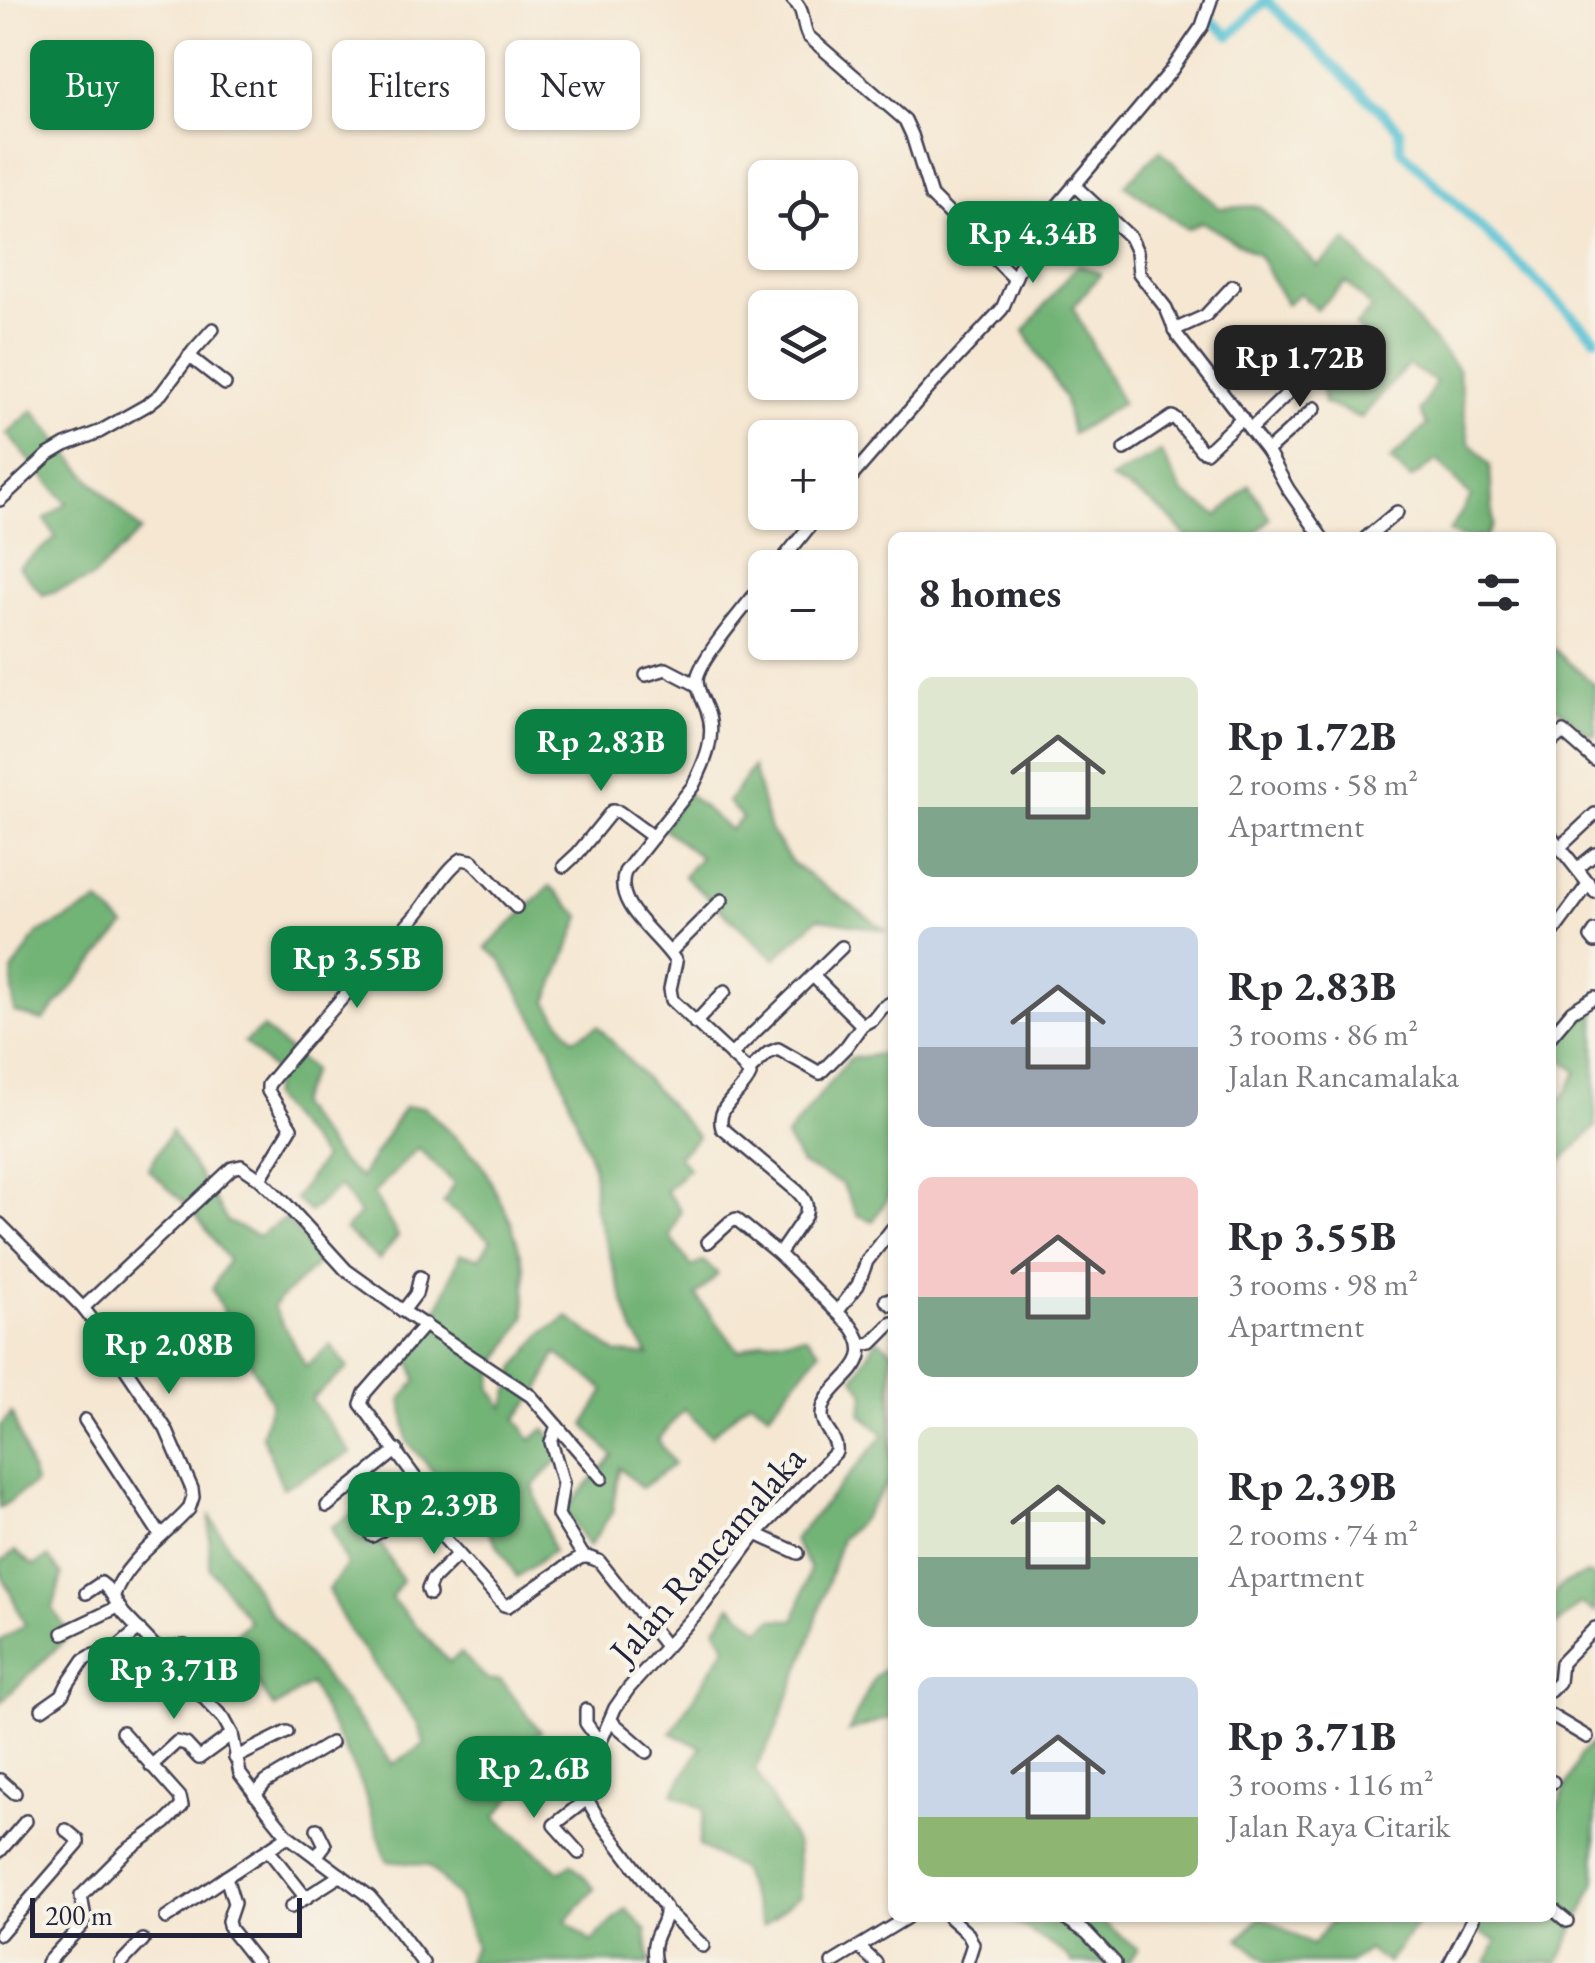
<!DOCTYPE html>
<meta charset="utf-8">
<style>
body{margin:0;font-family:"EB Garamond",serif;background:#f7f7f7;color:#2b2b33;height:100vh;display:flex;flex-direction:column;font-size:38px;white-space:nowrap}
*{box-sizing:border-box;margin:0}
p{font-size:32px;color:#7c7c81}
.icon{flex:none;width:55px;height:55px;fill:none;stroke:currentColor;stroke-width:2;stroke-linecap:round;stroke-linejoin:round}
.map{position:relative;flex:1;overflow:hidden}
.drawer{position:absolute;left:888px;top:532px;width:668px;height:1390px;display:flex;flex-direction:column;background:#fff;border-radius:15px;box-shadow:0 2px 8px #0004}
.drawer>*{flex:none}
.banner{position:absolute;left:30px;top:40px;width:708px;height:90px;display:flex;gap:20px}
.buttons{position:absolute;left:748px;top:160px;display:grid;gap:20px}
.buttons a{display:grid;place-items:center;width:110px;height:110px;border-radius:15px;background:#fff;box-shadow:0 2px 8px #0004;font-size:50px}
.scale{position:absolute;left:30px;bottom:25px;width:272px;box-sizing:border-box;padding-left:10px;border:5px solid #22223b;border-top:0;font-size:28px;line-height:35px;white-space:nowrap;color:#22223b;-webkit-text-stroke:8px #f7f3e8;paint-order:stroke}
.price{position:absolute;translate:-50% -85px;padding:0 22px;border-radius:20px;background:#0b8043;color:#fff;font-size:32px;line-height:65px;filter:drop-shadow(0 2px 5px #0008)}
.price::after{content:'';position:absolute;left:50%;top:60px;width:30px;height:22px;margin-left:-15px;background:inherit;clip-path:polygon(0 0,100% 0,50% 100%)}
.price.on{background:#222;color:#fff}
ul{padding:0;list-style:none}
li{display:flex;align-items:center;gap:30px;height:250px;padding:0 30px}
li span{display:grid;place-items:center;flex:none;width:280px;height:200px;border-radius:15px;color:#555}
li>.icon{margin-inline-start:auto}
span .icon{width:120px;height:120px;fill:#fffc;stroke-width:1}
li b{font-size:42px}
h2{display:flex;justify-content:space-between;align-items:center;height:120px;padding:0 30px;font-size:42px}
.tag{padding:0 35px;border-radius:15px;background:#fff;box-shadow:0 2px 8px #0004;font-size:35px;line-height:90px}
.tag.on{background:#0b8043;color:#fff}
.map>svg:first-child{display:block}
.forest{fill:#72b376;stroke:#4a6a58;stroke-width:2.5}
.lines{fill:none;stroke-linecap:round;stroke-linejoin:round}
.canal{stroke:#57c1d3;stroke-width:10}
.minor-casing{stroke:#424052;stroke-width:16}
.minor{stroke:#fff;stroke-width:11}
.labels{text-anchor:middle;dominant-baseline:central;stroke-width:9;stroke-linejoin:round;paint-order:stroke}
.street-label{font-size:38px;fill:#22223b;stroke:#f7f3e8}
</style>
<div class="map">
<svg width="1595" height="1963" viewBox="0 0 1595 1963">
<rect width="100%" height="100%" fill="#f7f3e8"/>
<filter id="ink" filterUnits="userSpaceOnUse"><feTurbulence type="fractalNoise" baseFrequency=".01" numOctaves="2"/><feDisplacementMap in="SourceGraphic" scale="20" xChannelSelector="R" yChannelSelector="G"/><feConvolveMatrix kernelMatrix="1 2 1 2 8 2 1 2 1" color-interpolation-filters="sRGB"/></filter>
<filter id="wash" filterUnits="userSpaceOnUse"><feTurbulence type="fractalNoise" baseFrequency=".0048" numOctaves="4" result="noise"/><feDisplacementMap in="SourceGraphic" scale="40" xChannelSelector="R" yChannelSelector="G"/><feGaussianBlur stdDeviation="2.25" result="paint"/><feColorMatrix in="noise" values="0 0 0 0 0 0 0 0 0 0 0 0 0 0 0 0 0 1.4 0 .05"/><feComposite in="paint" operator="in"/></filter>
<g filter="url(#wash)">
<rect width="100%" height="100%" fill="#f5e7d2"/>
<g class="forest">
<path d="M1160,150l59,58 40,-2 59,60 29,-25 111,128 11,72 21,24 3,60 -7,12h-24l-13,-5 22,-35 -34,-37 -26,19 -21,-19 37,-35 -7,-14 16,-29 -28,-17 -47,53 -37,-15 -4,-32 24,-21 25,18 11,-18 -25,-24 17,-17 -26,-27 -30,28 -16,-17 -14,11 -27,-48 -57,-34 -15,7 -62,-44z"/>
<path d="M1078,264l23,10 -28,33 49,96 -50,31 -8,-37 -40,-66z"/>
<path d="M33,410l56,68 52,53 -50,48 -48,16 -24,-28 37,-29 -11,-19 22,-16 -60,-69z"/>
<path d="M1161,452l22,41 35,23 31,-31 21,33 -18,19h-66c-17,-25 -49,-45 -76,-58z"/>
<path d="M1550,646l45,39v50h-5l-40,-33z"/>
<path d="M753,767l17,63 22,33 95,68 -69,-13 -43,41 -91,-83 16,-19 -37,-29 24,-35 43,37 12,-12 -14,-16z"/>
<path d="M550,886l31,31 -34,85 26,37 25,-13 100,111 -20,19 11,12 -23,23 15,19 -11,27 22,30 12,-6 14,13 -22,22 43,55 23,-10 44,-5 14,15 -51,62 -19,-13 -39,36 -27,-27 -26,31 16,24 -32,24 -23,-20 -7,44 -23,35 -24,-37 48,-54 -28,-31 20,-35 -49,-37 -16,37 -24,29 15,20 14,-10 20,23 -32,34 20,65 -36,26 -29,-47 -50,-29 8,-14 -39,-46 -5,-43 15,-17 -9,-28 33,-50 19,-49 20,4 11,-18 -48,-37 11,-20 -36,-35 -45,46 25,42 -19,24 -34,-30 15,-16 -20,-28 -30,26 -15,-13 28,-41 -52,-61 5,-24 -32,-31 19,-14 49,42 -15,35 43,56 20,17 44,-71h20l57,55 30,60 14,47v49l-30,48 -4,23 13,19 12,-41 26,-33 26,-17 48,36 33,2 -16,-24 -39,-126v-36l-43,-120 -51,-90 -14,-11z"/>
<path d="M99,902l26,24 -82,95 -29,-9 -2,-40 25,-38z"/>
<path d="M1595,1004v123l-45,46v-78l13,3 14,-26 -27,-24v-3z"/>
<path d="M892,1052v143l-2,-1 -17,27 -16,-6 -15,-31 -41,-20 -15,-27 63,-78z"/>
<path d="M171,1131l57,91 30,14 28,-18 33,44 -46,44 33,60 25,-21 17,23 -37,31 40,54 -68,35 -21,-53 9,-33 -59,-113 16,-29 -35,-49 -45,-42z"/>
<path d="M877,1339l15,11v128l-34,46 -17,15 -33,108 -34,88 -19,34 42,77 3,49 -37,31 -23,-57 -41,-23 5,-36 -31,-17 28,-46 -30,-14 55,-87 -10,-18 15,-23 29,25 13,-11 22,1 15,-52 -17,-28 91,-105 -23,-21 4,-21 -11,-14z"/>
<path d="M12,1413l23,70 -35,25v-82z"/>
<path d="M361,1509l41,72 -11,17 58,64 12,-9 26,26 14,2 40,51 -17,10 32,35 -16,20 -19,-12 -25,32 64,55 12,-8 23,25 -29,32 25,21 35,-33 20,21 4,33h-184l9,-17 -17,-48 -30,-33 -41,-4 -26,-78 -51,-99 -36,24 -45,-68 20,-19 -40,-54 1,-51 60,97 46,53 77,98 32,-20 -8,-21 -69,-94 -20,-39 19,-25 -16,-38z"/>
<path d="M15,1551l19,15 14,-9 14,18 -9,34 17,26 -70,68v-62l25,-16 -25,-55v-7z"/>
<path d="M1587,1574l8,3v35l-15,-8 -30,26v-32l13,-14z"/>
<path d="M892,1663v56l-3,-1 -41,14 27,-56z"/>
<path d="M1595,1741v143l-37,79h-71l10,-22 -21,-10 8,-13h66v-99h2l28,-64z"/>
<path d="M1008,1918h90l40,31 -10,14h-56l-6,-9z"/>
<path d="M1260,1918h5l47,27 22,-27h80l2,7 -28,38 -20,-13 -19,13h-80l-30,-24z"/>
</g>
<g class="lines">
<g class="canal">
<path d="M1266,0l133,129 2,21 194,188"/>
<path d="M1206,16l24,20 36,-36"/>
</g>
</g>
</g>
<g filter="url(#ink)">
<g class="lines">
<defs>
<g id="minor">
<path d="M793,0c13,11 8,23 15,36l97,84 7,15 19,61 83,82"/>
<path d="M1074,185l56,52 7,15 2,21 27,35 11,27 90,116 21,38 34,49"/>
<path d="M1174,330l31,-14 28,-30"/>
<path d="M189,356l36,28"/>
<path d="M1251,429l41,-40 -10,-19 20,-17"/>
<path d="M1124,449l48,-32 4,2 25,31 5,2 36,-34"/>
<path d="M1267,451l48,-43"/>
<path d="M840,490l96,-110 66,-71 19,-45 32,-53 118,-140 31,-45 9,-26"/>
<path d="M0,500l48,-45 17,-10 34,-13 48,-27 14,-11 33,-44 19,-21"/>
<path d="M1366,538l31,-26"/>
<path d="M776,568l45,-56"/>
<path d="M646,675l20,-6 31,16"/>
<path d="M1550,743l13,-11 32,28"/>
<path d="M1550,835l45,57"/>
<path d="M1560,847l35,-33"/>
<path d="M564,866l14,-13 34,-42 7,1 34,25"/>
<path d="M1578,868l17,-14"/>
<path d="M1595,931l-4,6 4,5"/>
<path d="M1550,936l39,-53"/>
<path d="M670,952l52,-52"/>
<path d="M813,976l49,49"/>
<path d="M695,1023l30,-32"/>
<path d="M1550,1037l22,-26 23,-14"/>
<path d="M731,1055l111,-108"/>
<path d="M748,1071l20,-18 10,-4 42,24 26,-26 16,-22 11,-6 9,-11 10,-6"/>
<path d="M260,1179l31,-51 -23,-37v-6c48,-60 100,-115 150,-172 13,-16 28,-44 44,-54l10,2 44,46"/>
<path d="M0,1224l83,84 11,14 72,107 26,60 1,8 -4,12c-24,27 -63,51 -75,86"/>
<path d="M708,1242l22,-20 6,-3 43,35"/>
<path d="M886,1300l6,5"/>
<path d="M83,1308l149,-140 9,-2 19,13 26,25 60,66 57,41 128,85 71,82"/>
<path d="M403,1311l13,-17 4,-17"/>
<path d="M837,1312l21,-27 9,-24 25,-32"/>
<path d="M425,1324l-60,69 -4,11 55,75 8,26 12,24 68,76 4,1c13,-8 66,-47 75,-49 6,-1 10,2 16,4l67,85"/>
<path d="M861,1345l11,-2 20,-20"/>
<path d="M85,1420l76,116"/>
<path d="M557,1426l-6,16 12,41 -5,32 26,42"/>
<path d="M327,1506l70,-56"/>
<path d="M756,1534l42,19"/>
<path d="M372,1536l52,-31"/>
<path d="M86,1593l15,-10c12,8 14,20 23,31l100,105 8,15 8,40 31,41 17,21 82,61 24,28 29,38"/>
<path d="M430,1594l-2,-5 4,-9 26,-26"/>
<path d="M63,1633l55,-26"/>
<path d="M158,1649l27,-3"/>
<path d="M1550,1691l9,-9 2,-19 34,-35"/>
<path d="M42,1709l20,-14 5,-10 17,-25 7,-4 27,-9 21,-18"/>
<path d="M586,1710v13l14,20"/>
<path d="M1550,1715l37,22"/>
<path d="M610,1720l37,32"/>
<path d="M235,1758l52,-26"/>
<path d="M151,1766l26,-24 9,2 13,14 33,-24"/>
<path d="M0,1780l15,13"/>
<path d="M1550,1781l3,1"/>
<path d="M255,1795l11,-13 65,-39"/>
<path d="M0,1851l26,-30"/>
<path d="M269,1851l37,47"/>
<path d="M579,1853l-25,-28 33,-26"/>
<path d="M316,1857l9,-12 -8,-16"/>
<path d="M291,1907l50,-32"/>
<path d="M1550,1907l17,14"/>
<path d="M667,1911l36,35"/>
<path d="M166,1918l60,-41"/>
<path d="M950,1918l18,16 5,10 -6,19"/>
<path d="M1065,1918l22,15 28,30"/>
<path d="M0,1934l78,-90v-4l-12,-10"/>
<path d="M859,1947l17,16"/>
<path d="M47,1963l36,-39 2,-6 -4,-22 45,-45 39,-28 17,-17 -2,-9 -58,-65"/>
<path d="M121,1963l22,-23"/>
<path d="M257,1963l-27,-34 -2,-8 6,-18 -8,-26 62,-41"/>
<path d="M655,1963c-7,-29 12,-35 10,-56l-67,-89 -11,-19 5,-33 8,-23 15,-35 14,-20 74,-82 53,-72 80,-82c2,-15 -13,-21 -14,-36 0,-36 62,-46 29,-90l-72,-72 26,-38c4,-11 0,-17 -8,-25l-75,-63c-7,-22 20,-34 28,-53l-7,-9 -71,-66 -2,-11 6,-27c-15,-26 -64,-56 -51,-90l68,-86c12,-24 24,-50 14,-76 -4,-10 -10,-20 -10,-30 1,-20 54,-80 68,-98"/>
<path d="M832,1963l74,-45"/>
<path d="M1450,1963l23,-45"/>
</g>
</defs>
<use href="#minor" class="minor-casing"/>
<use href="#minor" class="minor"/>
</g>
</g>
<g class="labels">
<g class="street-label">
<text transform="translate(707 1554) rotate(-49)">Jalan Rancamalaka</text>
</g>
</g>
</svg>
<div class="buttons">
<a><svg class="icon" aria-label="locate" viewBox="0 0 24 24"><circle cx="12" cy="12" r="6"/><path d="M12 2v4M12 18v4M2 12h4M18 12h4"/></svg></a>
<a><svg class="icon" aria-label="layers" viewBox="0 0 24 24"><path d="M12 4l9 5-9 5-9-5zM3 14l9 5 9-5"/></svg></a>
<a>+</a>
<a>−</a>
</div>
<div class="scale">200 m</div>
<b class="price" style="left:1033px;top:286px">Rp 4.34B</b>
<b class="price on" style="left:1300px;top:410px">Rp 1.72B</b>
<b class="price" style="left:601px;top:794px">Rp 2.83B</b>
<b class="price" style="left:357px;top:1011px">Rp 3.55B</b>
<b class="price" style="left:169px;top:1397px">Rp 2.08B</b>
<b class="price" style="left:434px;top:1557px">Rp 2.39B</b>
<b class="price" style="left:174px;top:1722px">Rp 3.71B</b>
<b class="price" style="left:534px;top:1821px">Rp 2.6B</b>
<div class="banner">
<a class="tag on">Buy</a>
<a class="tag">Rent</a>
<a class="tag">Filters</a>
<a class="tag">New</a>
</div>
<section class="drawer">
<h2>8 homes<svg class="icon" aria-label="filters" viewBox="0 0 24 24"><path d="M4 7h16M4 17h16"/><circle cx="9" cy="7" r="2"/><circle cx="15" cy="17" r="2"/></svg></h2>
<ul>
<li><span style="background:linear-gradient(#dfe7d0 65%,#7fa58c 0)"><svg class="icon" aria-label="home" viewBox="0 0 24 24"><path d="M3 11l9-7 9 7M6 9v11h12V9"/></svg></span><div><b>Rp 1.72B</b><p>2 rooms · 58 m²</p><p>Apartment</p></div></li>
<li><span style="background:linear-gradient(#c9d6e8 60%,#9aa5b1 0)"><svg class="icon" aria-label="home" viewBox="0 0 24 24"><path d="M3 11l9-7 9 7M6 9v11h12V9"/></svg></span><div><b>Rp 2.83B</b><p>3 rooms · 86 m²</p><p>Jalan Rancamalaka</p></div></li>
<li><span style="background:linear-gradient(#f6c9c9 60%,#7fa58c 0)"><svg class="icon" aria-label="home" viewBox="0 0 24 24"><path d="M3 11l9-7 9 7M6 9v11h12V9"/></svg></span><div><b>Rp 3.55B</b><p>3 rooms · 98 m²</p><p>Apartment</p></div></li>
<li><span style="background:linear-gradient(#dfe7d0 65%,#7fa58c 0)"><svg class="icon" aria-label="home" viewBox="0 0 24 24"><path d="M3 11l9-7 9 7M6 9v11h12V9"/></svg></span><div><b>Rp 2.39B</b><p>2 rooms · 74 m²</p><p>Apartment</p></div></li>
<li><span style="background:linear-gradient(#c9d6e8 70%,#8fb573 0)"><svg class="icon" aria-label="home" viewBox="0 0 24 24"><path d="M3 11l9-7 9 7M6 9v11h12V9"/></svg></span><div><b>Rp 3.71B</b><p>3 rooms · 116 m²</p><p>Jalan Raya Citarik</p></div></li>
</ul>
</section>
</div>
